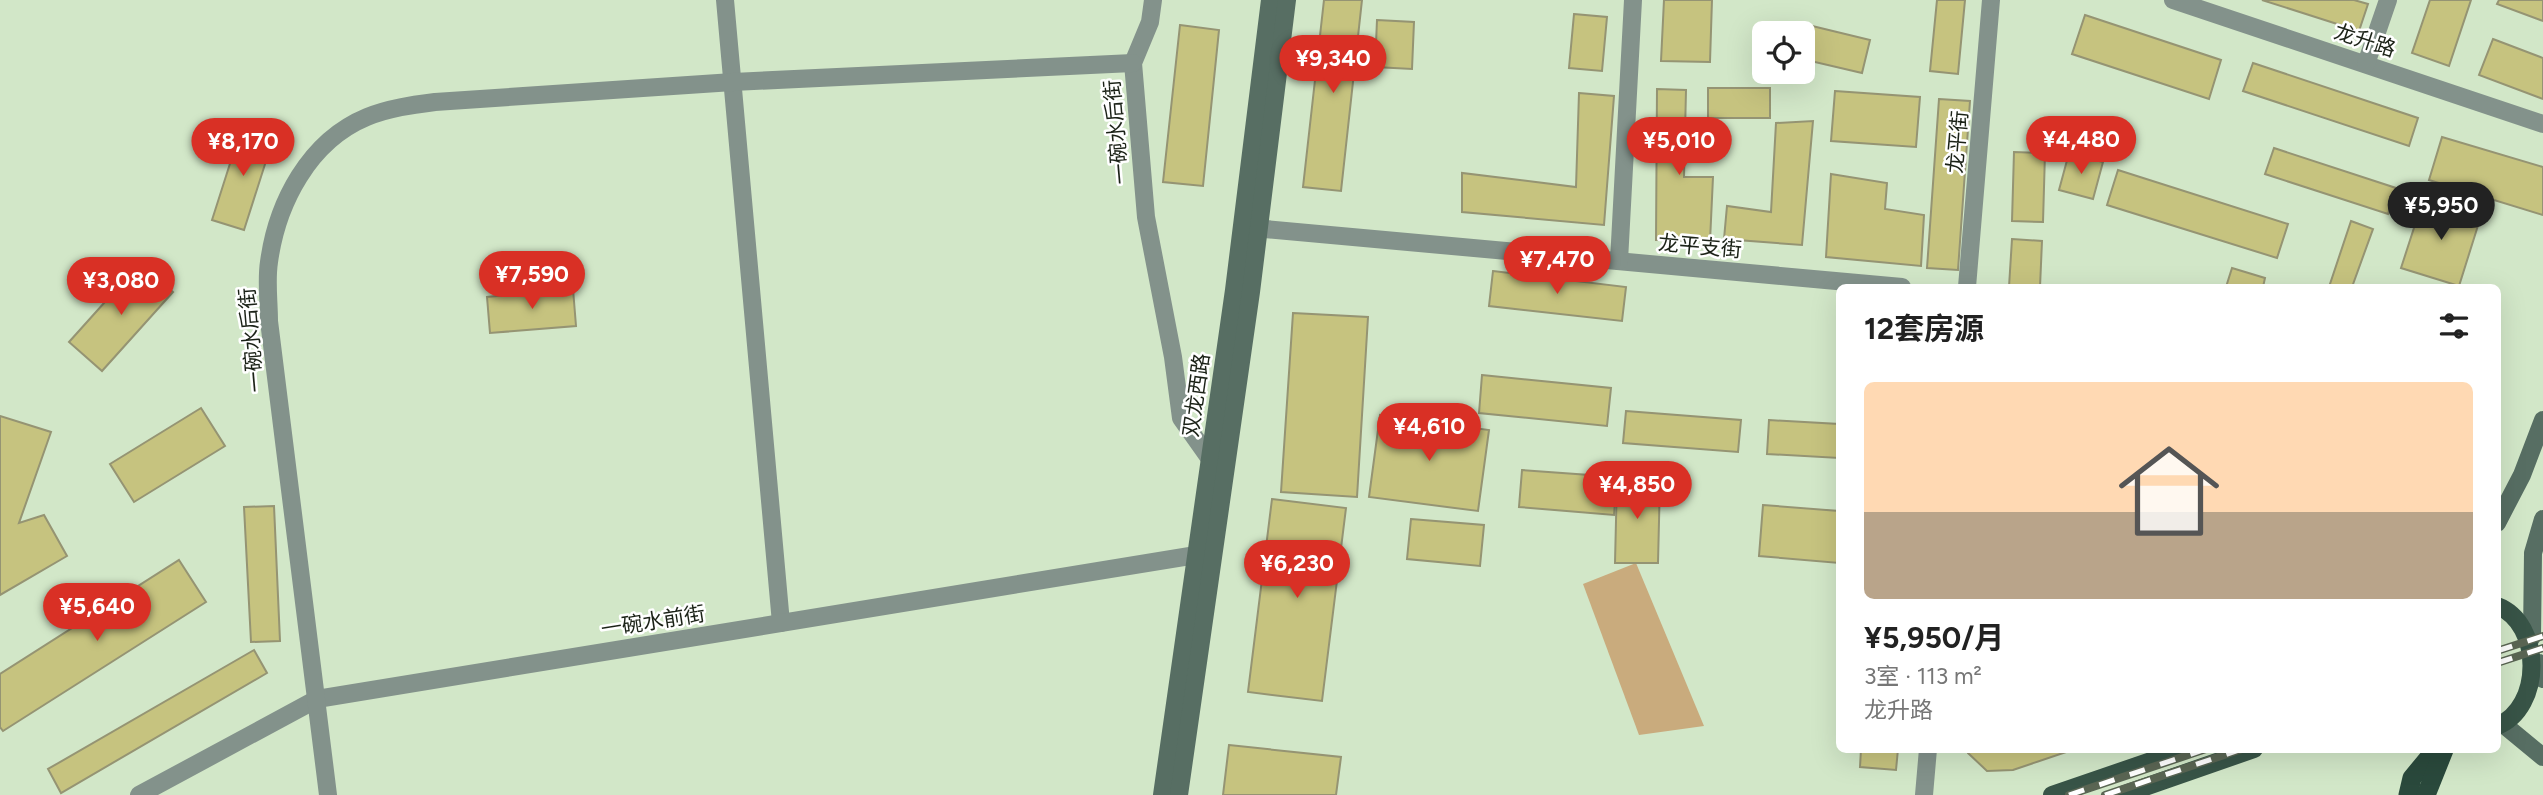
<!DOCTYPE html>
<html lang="zh">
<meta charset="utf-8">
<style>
body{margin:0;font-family:Figtree,"Noto Sans SC",sans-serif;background:#f2f2f2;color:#222;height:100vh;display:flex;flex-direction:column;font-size:26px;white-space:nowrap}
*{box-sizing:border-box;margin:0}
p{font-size:23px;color:#767676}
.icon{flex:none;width:38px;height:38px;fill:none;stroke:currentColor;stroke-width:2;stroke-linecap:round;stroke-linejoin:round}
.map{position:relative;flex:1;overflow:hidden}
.details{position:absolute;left:1836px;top:284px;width:665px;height:469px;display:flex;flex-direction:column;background:#fff;border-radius:10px;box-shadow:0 7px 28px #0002}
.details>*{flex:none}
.controls{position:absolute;left:1752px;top:21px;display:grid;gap:14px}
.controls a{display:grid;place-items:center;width:63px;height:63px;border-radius:10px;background:#fff;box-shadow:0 7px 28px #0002;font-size:35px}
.price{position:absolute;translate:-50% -60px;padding:0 16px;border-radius:24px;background:#d93025;color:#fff;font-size:23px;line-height:46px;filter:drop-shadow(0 2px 4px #0008)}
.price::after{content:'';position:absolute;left:50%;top:42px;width:21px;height:16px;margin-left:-10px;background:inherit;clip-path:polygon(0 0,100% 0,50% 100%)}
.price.selected{background:#222;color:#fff}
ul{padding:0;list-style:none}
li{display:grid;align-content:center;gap:14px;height:371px;padding:0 28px}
li span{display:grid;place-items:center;height:217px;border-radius:10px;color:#555}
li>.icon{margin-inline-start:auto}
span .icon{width:126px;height:126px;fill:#fffc;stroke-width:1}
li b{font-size:30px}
h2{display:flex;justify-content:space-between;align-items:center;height:84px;padding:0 28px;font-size:30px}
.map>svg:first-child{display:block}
.green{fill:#c9ab7d}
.building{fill:#c6c37f;stroke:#959473;stroke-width:2}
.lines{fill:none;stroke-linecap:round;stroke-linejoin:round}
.minor{stroke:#83928b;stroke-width:18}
.secondary{stroke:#576e63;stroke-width:18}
.primary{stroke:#385447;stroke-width:18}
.trunk{stroke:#2a493c;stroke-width:19}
.rail-casing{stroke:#5a6553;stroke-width:8}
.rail{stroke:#fff;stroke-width:5;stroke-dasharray:16;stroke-linecap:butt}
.labels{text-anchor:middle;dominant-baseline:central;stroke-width:5;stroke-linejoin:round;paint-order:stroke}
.street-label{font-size:21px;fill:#1b2217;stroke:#fff}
</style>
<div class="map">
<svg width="2543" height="795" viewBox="0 0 2543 795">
<rect width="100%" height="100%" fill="#d2e7c8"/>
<path class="green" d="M1636,563l68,163 -65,9 -56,-151z"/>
<g class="building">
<path d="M1324,0h38l-21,191 -38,-4z"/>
<path d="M1664,0h48l-2,62 -49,-1z"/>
<path d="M1937,0h28l-7,74 -28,-3z"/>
<path d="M2262,0h92l14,4 -9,27z"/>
<path d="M2430,0h41l-22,66 -37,-13z"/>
<path d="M2499,0h44v21l-46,-17z"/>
<path d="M1574,14l33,3 -5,54 -33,-3z"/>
<path d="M2085,15l136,45 -12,39 -137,-45z"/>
<path d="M1377,20l37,2 -2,47 -37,-2z"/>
<path d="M1804,24l66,16 -8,33 -60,-14z"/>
<path d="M1180,25l39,5 -16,156 -40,-4z"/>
<path d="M2493,39l50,19v41l-64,-24z"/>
<path d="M2253,63l165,55 -9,28 -166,-55z"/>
<rect x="1708" y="88" width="62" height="30"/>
<path d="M1657,89l29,1 -2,87h29l-3,64 -54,-1z"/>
<path d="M1835,91l85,6 -4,50 -85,-6z"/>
<path d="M1579,93l35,3 -10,129 -142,-13v-39l114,14z"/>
<path d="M1939,99l31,2 -12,169 -31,-2z"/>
<path d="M1813,121l-11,124 -78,-6 3,-33 44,6 5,-89z"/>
<path d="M242,126l32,10 -30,94 -32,-10z"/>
<path d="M2442,137l101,30v48l-114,-35z"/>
<path d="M2274,148l122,40 -8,26 -123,-40z"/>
<path d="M2014,152l31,1 -2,69 -31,-1z"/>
<path d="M2069,153l34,9 -10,37 -34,-9z"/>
<path d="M2118,170l170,54 -11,34 -170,-53z"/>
<path d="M1831,174l56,9 -2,26 39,6 -3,51 -95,-9z"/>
<path d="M2424,197l57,19 -22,70 -58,-18z"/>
<path d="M2351,221l22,8 -21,58h-23z"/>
<path d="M2012,239l30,2 -2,46h-31z"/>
<path d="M140,263l33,29 -71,79 -33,-29z"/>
<path d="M2232,268l33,10 -2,9h-37z"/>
<path d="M1493,271l133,16 -4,34 -133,-15z"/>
<path d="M573,289l3,37 -86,7 -3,-36z"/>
<path d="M1293,313l75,4 -11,180 -76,-5z"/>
<path d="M1482,375l129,13 -4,38 -128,-13z"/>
<path d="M201,408l24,38 -91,56 -24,-38z"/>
<path d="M1626,411l115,9 -3,32 -115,-9z"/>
<path d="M1380,415l109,15 -11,81 -109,-14z"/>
<path d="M0,416l51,16 -32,91 25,-8 23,41 -67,39z"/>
<path d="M1769,420l70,4v34l-72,-4z"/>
<path d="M1522,470l95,7 -3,38 -95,-8z"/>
<path d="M1617,479l43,1 -2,83h-43z"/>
<path d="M1272,499l74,9 -24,193 -74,-9z"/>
<path d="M1763,505l76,6v52l-80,-7z"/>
<path d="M274,506l6,135 -29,1 -7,-135z"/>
<path d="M1411,519l73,6 -4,41 -73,-7z"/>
<path d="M179,560l27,42 -203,129 -3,-4v-53z"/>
<path d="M254,650l13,23 -206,120 -13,-24z"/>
<path d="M1229,745l112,12 -5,38h-113z"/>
<path d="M1861,749h37l-2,21 -36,-3z"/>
<path d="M1968,749h107l-62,21 -26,1 -19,-18z"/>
</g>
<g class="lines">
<g class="minor">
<path d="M725,0l56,623"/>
<path d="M1153,0l-3,22 -17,41 13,154 27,140 8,61 29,41"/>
<path d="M2173,0l370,124"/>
<path d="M2366,64l22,-64"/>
<path d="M1243,227l659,60"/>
<path d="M1619,261l14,-261"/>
<path d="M1967,287l24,-287"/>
<path d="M139,795l178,-96 879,-144"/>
<path d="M328,795l-59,-474c0,-19 -3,-40 0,-59 8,-59 40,-121 98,-145 22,-9 45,-12 68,-15l298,-20 400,-19"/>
<path d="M1924,795l4,-46"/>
</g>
<g class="secondary">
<path d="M2497,523l25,-48 21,-55"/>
<path d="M2532,637l1,-84 10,-34"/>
<path d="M2539,663l4,16"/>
<path d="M2503,724l40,33"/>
<path d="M1162,795l72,-505 36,-290"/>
<path d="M1179,795l72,-503 36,-292"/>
</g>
<g class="primary">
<path d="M2497,606c46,17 46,102 0,120"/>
<path d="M2052,795l134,-46"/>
<path d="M2122,795l132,-46"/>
</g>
<g class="trunk">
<path d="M2408,795l4,-17 24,-29"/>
<path d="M2426,795l18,-45"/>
</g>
<defs>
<g id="rail">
<path d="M2497,651l46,-15"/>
<path d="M2497,663l46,-15"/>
<path d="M2069,795l137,-46"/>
<path d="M2105,795l137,-46"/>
</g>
</defs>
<use href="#rail" class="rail-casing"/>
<use href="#rail" class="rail"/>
</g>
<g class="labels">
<g class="street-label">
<text transform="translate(2365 40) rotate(18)">龙升路</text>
<text transform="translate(1116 132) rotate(-95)">一碗水后街</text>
<text transform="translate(1957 142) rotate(-85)">龙平街</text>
<text transform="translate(1700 246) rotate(5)">龙平支街</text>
<text transform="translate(251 340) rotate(-95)">一碗水后街</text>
<text transform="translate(1196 395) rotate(-82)">双龙西路</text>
<text transform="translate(653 621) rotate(-9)">一碗水前街</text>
</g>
</g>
</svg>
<div class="controls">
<a><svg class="icon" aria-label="locate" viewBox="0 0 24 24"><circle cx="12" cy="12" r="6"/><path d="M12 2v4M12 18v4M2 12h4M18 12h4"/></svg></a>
</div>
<b class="price" style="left:1333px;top:95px">¥9,340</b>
<b class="price" style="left:2081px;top:176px">¥4,480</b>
<b class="price" style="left:1679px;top:177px">¥5,010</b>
<b class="price" style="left:243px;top:178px">¥8,170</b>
<b class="price selected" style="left:2441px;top:242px">¥5,950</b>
<b class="price" style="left:1557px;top:296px">¥7,470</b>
<b class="price" style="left:532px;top:311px">¥7,590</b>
<b class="price" style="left:121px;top:317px">¥3,080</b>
<b class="price" style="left:1429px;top:463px">¥4,610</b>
<b class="price" style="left:1637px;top:521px">¥4,850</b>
<b class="price" style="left:1297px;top:600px">¥6,230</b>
<b class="price" style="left:97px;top:643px">¥5,640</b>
<section class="details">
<h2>12套房源<svg class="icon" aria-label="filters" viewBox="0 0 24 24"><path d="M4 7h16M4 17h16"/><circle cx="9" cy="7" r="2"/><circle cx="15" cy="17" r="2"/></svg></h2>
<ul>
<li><span style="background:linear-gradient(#ffd9b3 60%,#b9a48a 0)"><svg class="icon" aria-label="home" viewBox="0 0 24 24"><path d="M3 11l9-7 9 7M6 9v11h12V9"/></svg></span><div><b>¥5,950/月</b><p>3室 · 113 m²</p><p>龙升路</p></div></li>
</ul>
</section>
</div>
